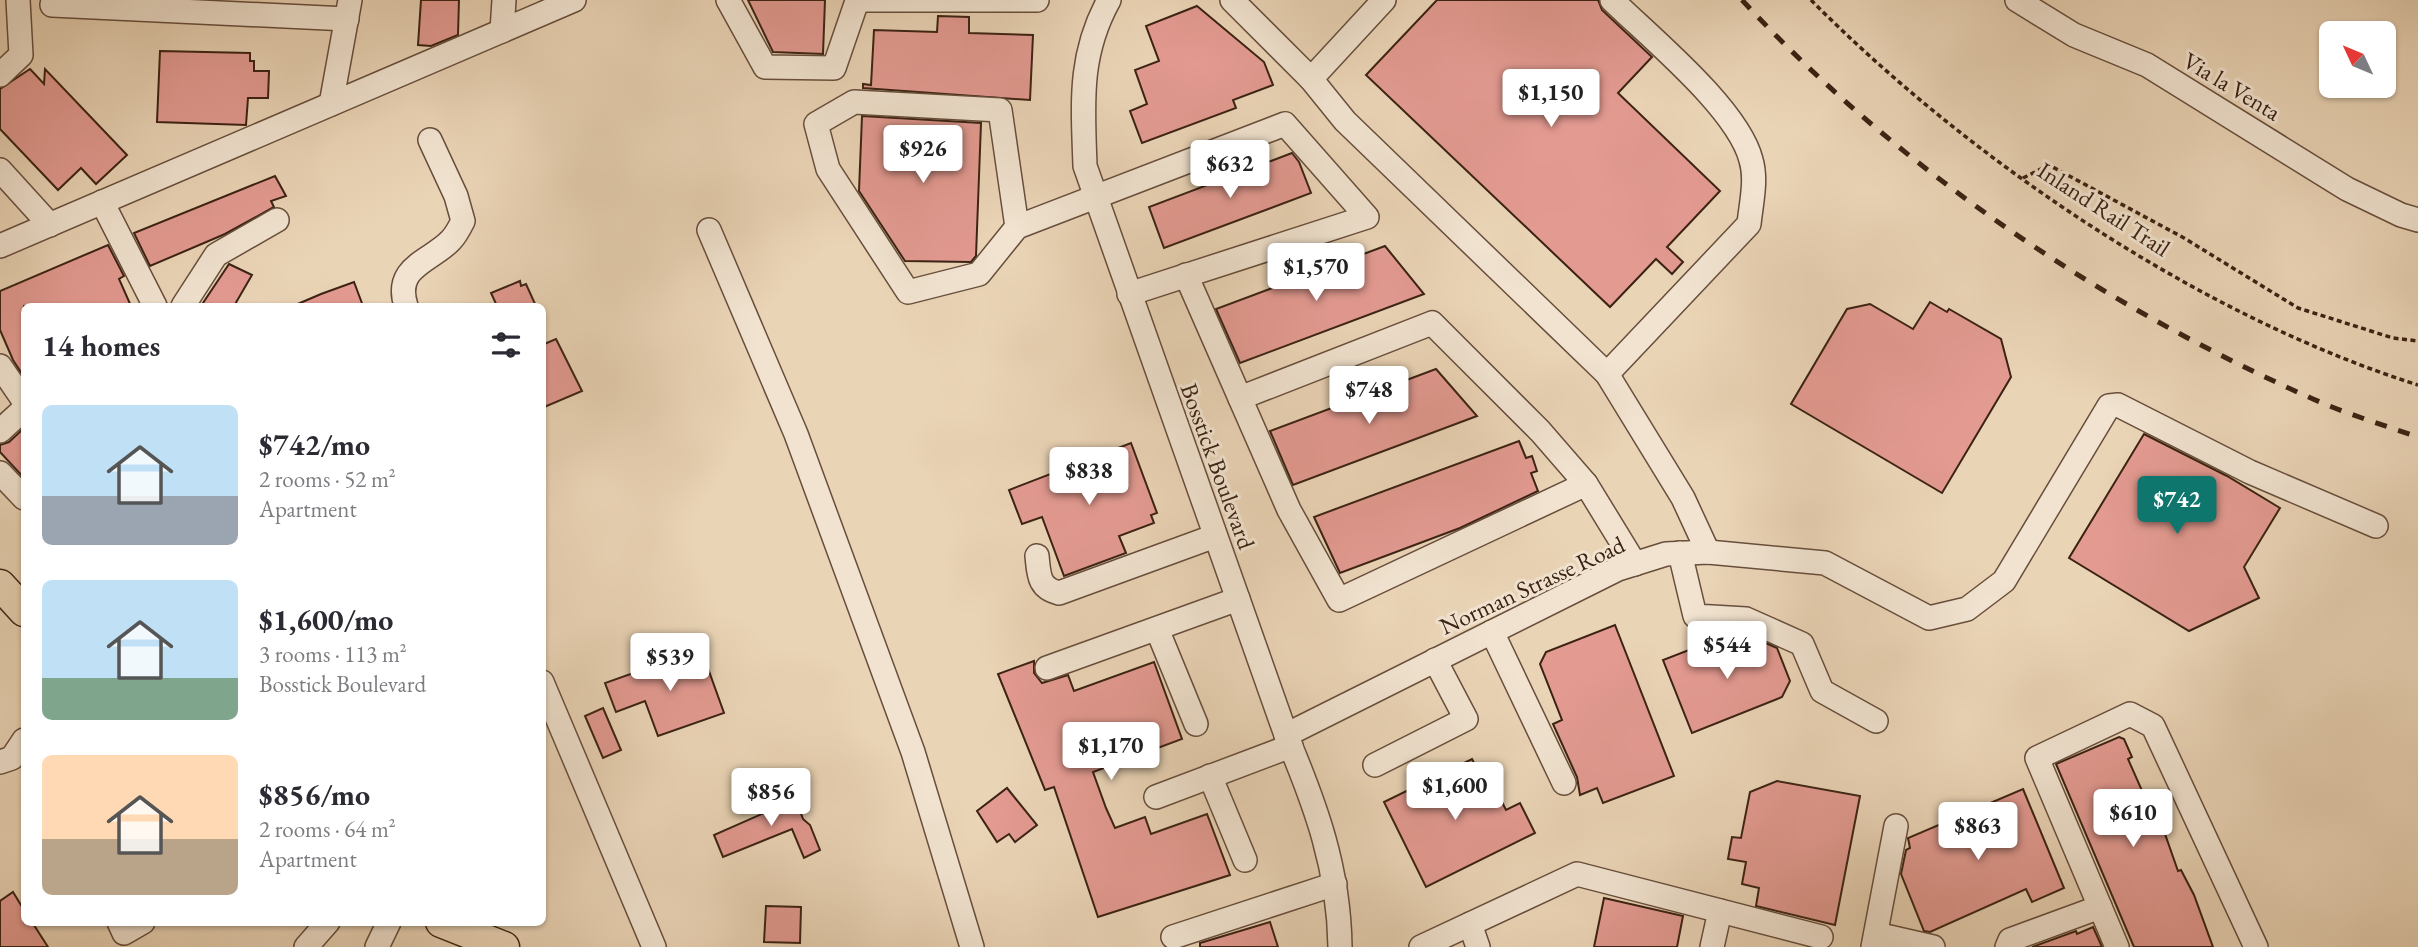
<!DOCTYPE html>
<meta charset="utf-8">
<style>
body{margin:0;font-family:"EB Garamond",serif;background:#f7f7f7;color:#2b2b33;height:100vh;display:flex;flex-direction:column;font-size:26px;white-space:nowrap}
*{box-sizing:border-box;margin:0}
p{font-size:23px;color:#7c7c81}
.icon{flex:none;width:38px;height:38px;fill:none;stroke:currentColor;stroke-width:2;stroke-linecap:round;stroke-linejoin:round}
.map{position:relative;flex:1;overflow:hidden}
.sheet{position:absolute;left:21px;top:303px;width:525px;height:623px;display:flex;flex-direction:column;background:#fff;border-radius:10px;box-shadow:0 2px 5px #0004}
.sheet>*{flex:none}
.needle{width:46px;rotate:314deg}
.buttons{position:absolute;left:2319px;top:21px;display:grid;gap:14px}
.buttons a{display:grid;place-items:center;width:77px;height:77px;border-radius:10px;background:#fff;box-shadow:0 2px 5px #0004;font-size:35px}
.price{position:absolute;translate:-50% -60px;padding:0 16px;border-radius:7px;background:#fff;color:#222;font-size:23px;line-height:46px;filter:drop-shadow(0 2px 4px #0008)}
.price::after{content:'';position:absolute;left:50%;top:42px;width:21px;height:16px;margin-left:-10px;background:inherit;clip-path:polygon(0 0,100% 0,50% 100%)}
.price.active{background:#0f766e;color:#fff}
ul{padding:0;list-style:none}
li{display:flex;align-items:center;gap:21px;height:175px;padding:0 21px}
li span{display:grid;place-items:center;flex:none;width:196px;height:140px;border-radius:10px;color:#555}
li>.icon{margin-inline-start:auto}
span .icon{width:84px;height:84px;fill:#fffc;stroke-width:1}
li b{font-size:30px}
h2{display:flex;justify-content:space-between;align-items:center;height:84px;padding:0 21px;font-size:30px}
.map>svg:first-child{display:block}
.building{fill:#e39a91;stroke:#3b2213;stroke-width:2}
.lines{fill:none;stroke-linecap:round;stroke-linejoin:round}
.minor-casing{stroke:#674e3c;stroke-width:26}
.major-casing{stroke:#3b2213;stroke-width:33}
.path{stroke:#3b2213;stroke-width:3.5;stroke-dasharray:5 3.5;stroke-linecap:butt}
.minor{stroke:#f1e3d0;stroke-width:23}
.major{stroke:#ead4b6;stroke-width:30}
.rail{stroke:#3b2213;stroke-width:5;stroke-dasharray:12 12;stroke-linecap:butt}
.labels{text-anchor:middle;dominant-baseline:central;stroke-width:6;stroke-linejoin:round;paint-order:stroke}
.street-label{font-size:24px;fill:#3b2213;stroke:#f1e3d0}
</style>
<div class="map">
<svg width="2418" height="947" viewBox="0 0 2418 947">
<rect width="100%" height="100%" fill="#ead4b6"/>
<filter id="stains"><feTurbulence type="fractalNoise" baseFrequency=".00286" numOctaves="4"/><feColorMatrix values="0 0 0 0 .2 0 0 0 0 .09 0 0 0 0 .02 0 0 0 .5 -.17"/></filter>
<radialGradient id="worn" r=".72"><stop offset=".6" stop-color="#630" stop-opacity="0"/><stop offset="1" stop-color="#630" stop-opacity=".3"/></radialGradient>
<g class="building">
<path d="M421,0h38l-1,35 -27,11 -13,-1z"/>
<path d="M748,0h77l-2,54 -50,-2z"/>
<path d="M1437,0h161l4,10 50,47 -34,36 102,98 -53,56 16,15 -11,12 -16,-15 -46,48 -244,-232z"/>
<path d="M1197,6l67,56 9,23 -40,15 3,8 -94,35 -12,-32 17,-7 -12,-34 24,-9 -13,-35z"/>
<path d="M938,16l31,1v16l64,2 -3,65 -167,-12v-4l8,1 3,-55 63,2z"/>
<path d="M160,51l90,2v8h4v10h15l-1,27h-20l-2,27 -89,-3z"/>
<path d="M30,69l14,15 1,-15 82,86 -31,29 -15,-16 -23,22 -58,-61v-40z"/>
<path d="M862,116l119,7 -5,133 -5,6 -66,-1 -46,-70z"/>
<path d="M1292,153l7,9 12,31 -147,55 -15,-41z"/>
<path d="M275,176l11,20 -15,5 3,6 -49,27 -75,32 -16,-33z"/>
<path d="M108,245l16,31 -5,3 12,27h-107v71l-11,-17 -13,-30v-39z"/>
<path d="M1385,246l39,48 -184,69 -24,-54z"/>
<path d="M229,264l23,11 -18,31h-33z"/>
<path d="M520,281l1,5 5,-2 10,22h-39l-6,-13z"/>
<path d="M354,282l9,24h-70l28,-12z"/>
<path d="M1930,302l17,10 2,-3 52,30 10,38 -69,116 -151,-89 56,-95 23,-5 43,25z"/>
<path d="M556,339l26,52 -40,17v-63z"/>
<path d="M1436,369l41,47 -184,69 -23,-54z"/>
<path d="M24,428v50l-24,-26v-7l9,-3z"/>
<path d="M2144,434l83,42 53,32 -36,59 15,31 -70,33 -120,-73z"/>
<path d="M1519,441l7,17 6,-2 5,15 -6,2 7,18 -78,37 -120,45 -26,-56z"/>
<path d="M1131,443l26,70 -6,2 3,8 -35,13 7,17 -62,23 -22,-59 -20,7 -13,-34z"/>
<path d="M1615,625l59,151 -71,27 -6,-15 -17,7 -3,-18 -24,-53 9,-4 -22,-56 6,-12z"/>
<path d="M1750,636l27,12 13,33 -8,16 -90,36 -29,-73 31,-12 3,9z"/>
<path d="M701,649l23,64 -66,23 -13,-35 -29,11 -11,-29z"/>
<path d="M1034,661v12l8,10 26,-8 6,16 80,-29 28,77 -89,33 13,36 9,20 30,-11 6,17 56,-20 23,61 -132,42 -44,-130 -9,3 -47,-116z"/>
<path d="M603,708l18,42 -18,8 -18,-42z"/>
<path d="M2119,737l5,2 8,18 -4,2 15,34 3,-1 13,25 19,54 3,-1 13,25 19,52h-79l-78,-183z"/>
<path d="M1472,759l15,29 6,-4 13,26 14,-7 15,30 -109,54 -42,-85z"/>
<path d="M1777,781l83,15 -25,129 -79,-19 3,-18 -17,-4 4,-22 -18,-3 4,-22 9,1 9,-46z"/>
<path d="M791,786l12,33 7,6 10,25 -16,8 -12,-29 -69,28 -9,-22 66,-29 -5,-13z"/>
<path d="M1007,788l30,37 -22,17 -6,-8 -12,8 -20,-31z"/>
<path d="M2023,789l41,99 -32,14 -6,-13 -96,43 -6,-1 -23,-57 5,-24 4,-2 -2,-10z"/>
<path d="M13,892l11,18v12h8l16,25h-48v-46z"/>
<path d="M1604,898l79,18 -6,31h-83z"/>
<path d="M766,906l35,1 -1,36 -36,-1z"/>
<path d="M1270,922l8,25h-78v-4z"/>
<path d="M2093,927l9,20h-70l44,-16 1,3z"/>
</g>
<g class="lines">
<defs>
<g id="minor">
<path d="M53,0l-1,5 295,14"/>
<path d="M728,0l37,67 69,1 23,-67"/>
<path d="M857,0h180"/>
<path d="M1109,0c-31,56 -26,105 -24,166l201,569c30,71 53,134 54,212"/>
<path d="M1232,0l79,79 34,42 262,253 76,124 25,54"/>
<path d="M2017,0l57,35 73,30 200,124 54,26 17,5"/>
<path d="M502,31l2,-31"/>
<path d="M0,75l21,-20 -3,-55"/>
<path d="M1311,79l73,-79"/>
<path d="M331,104l19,-104"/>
<path d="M0,170l50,55"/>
<path d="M102,202l53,104"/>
<path d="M1017,227l-38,47 -71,18 -80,-123 -12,-45 38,-22 146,8 17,117 268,-103 82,93 -238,77"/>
<path d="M709,230l87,204 117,318 59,195"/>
<path d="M0,246l574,-246"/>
<path d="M1186,275l103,235 50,90 247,-116 49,80"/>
<path d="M183,306l33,-51 61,-35"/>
<path d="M406,306c-13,-40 26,-45 45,-66 5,-5 9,-13 12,-19l-7,-25 -26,-56"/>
<path d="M0,366l24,35"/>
<path d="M1607,374l142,-150c2,-20 8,-44 2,-64 -13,-51 -100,-122 -139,-160"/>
<path d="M1240,398l192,-75 108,108 46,53"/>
<path d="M0,431l24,-22"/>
<path d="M0,473l24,25"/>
<path d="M1680,553l15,63 51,3 56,25 20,47 54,30"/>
<path d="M1037,556c2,18 1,32 22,37l156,-57"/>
<path d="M1157,629l39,95"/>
<path d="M1492,632l72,151"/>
<path d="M1047,668l191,-69"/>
<path d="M542,682l112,265"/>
<path d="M1286,735l332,-166 48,-15 42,-2 117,11 104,55 38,-9 37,-28 105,-175 9,-1 132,67 126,54"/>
<path d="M0,762l12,-4 12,-18"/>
<path d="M1375,765l91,-46 -31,-59"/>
<path d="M1210,776l35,84"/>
<path d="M1156,797l135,-51"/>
<path d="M119,922l5,11 19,-11"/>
<path d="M1470,924l8,23"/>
<path d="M1876,934l57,13"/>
<path d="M1173,937l162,-53"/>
<path d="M306,947l22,-25"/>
<path d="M377,947l12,-25"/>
<path d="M1421,947l156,-73 244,63"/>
<path d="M1712,947l8,-36"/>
<path d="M1873,947l23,-121"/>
<path d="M2007,947l3,-7 90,-33"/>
<path d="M2117,947l-80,-189 93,-44 23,12 103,221"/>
</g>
<g id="major">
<path d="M0,585l24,26"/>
<path d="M441,922l63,25"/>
</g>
</defs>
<use href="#minor" class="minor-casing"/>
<use href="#major" class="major-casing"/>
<g class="path">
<path d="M1811,0c161,162 389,316 607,385"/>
<path d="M2023,178l26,-13 135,73 114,70 95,30 25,3"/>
</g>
<use href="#minor" class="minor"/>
<use href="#major" class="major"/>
<path class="rail" d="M1742,0c158,171 359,305 571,399 34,15 70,26 105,38"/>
</g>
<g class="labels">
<g class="street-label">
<text transform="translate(2232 86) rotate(31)">Via la Venta</text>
<text transform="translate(2104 209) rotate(33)">Inland Rail Trail</text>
<text transform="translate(1218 466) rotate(70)">Bosstick Boulevard</text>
<text transform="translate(1532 585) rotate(-25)">Norman Strasse Road</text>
</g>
</g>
<rect width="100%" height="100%" filter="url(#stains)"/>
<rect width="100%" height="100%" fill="url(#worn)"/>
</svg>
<div class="buttons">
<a><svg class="needle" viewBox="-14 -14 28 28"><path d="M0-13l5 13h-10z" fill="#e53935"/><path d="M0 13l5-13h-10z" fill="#7c7c81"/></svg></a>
</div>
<b class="price" style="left:1551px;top:129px">$1,150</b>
<b class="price" style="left:923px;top:185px">$926</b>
<b class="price" style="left:1230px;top:200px">$632</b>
<b class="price" style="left:1316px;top:303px">$1,570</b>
<b class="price" style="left:1369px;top:426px">$748</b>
<b class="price" style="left:1089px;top:507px">$838</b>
<b class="price active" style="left:2177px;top:536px">$742</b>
<b class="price" style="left:1727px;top:681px">$544</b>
<b class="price" style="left:670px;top:693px">$539</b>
<b class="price" style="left:1111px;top:782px">$1,170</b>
<b class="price" style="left:1455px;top:822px">$1,600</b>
<b class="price" style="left:771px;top:828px">$856</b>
<b class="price" style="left:2133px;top:849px">$610</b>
<b class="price" style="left:1978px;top:862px">$863</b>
<section class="sheet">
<h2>14 homes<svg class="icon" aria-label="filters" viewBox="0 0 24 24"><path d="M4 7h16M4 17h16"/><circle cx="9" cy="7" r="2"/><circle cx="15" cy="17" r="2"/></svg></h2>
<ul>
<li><span style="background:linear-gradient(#bfe0f5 65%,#9aa5b1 0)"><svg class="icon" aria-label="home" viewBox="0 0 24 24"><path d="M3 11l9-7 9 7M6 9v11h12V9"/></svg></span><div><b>$742/mo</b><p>2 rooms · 52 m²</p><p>Apartment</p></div></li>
<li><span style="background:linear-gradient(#bfe0f5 70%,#7fa58c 0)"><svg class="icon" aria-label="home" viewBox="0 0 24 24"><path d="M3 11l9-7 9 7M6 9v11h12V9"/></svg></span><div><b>$1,600/mo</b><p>3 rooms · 113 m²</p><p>Bosstick Boulevard</p></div></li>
<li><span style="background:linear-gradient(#ffd9b3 60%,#b9a48a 0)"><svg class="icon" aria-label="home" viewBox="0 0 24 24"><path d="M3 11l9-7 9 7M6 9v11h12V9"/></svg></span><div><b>$856/mo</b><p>2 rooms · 64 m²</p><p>Apartment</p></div></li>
</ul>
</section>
</div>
